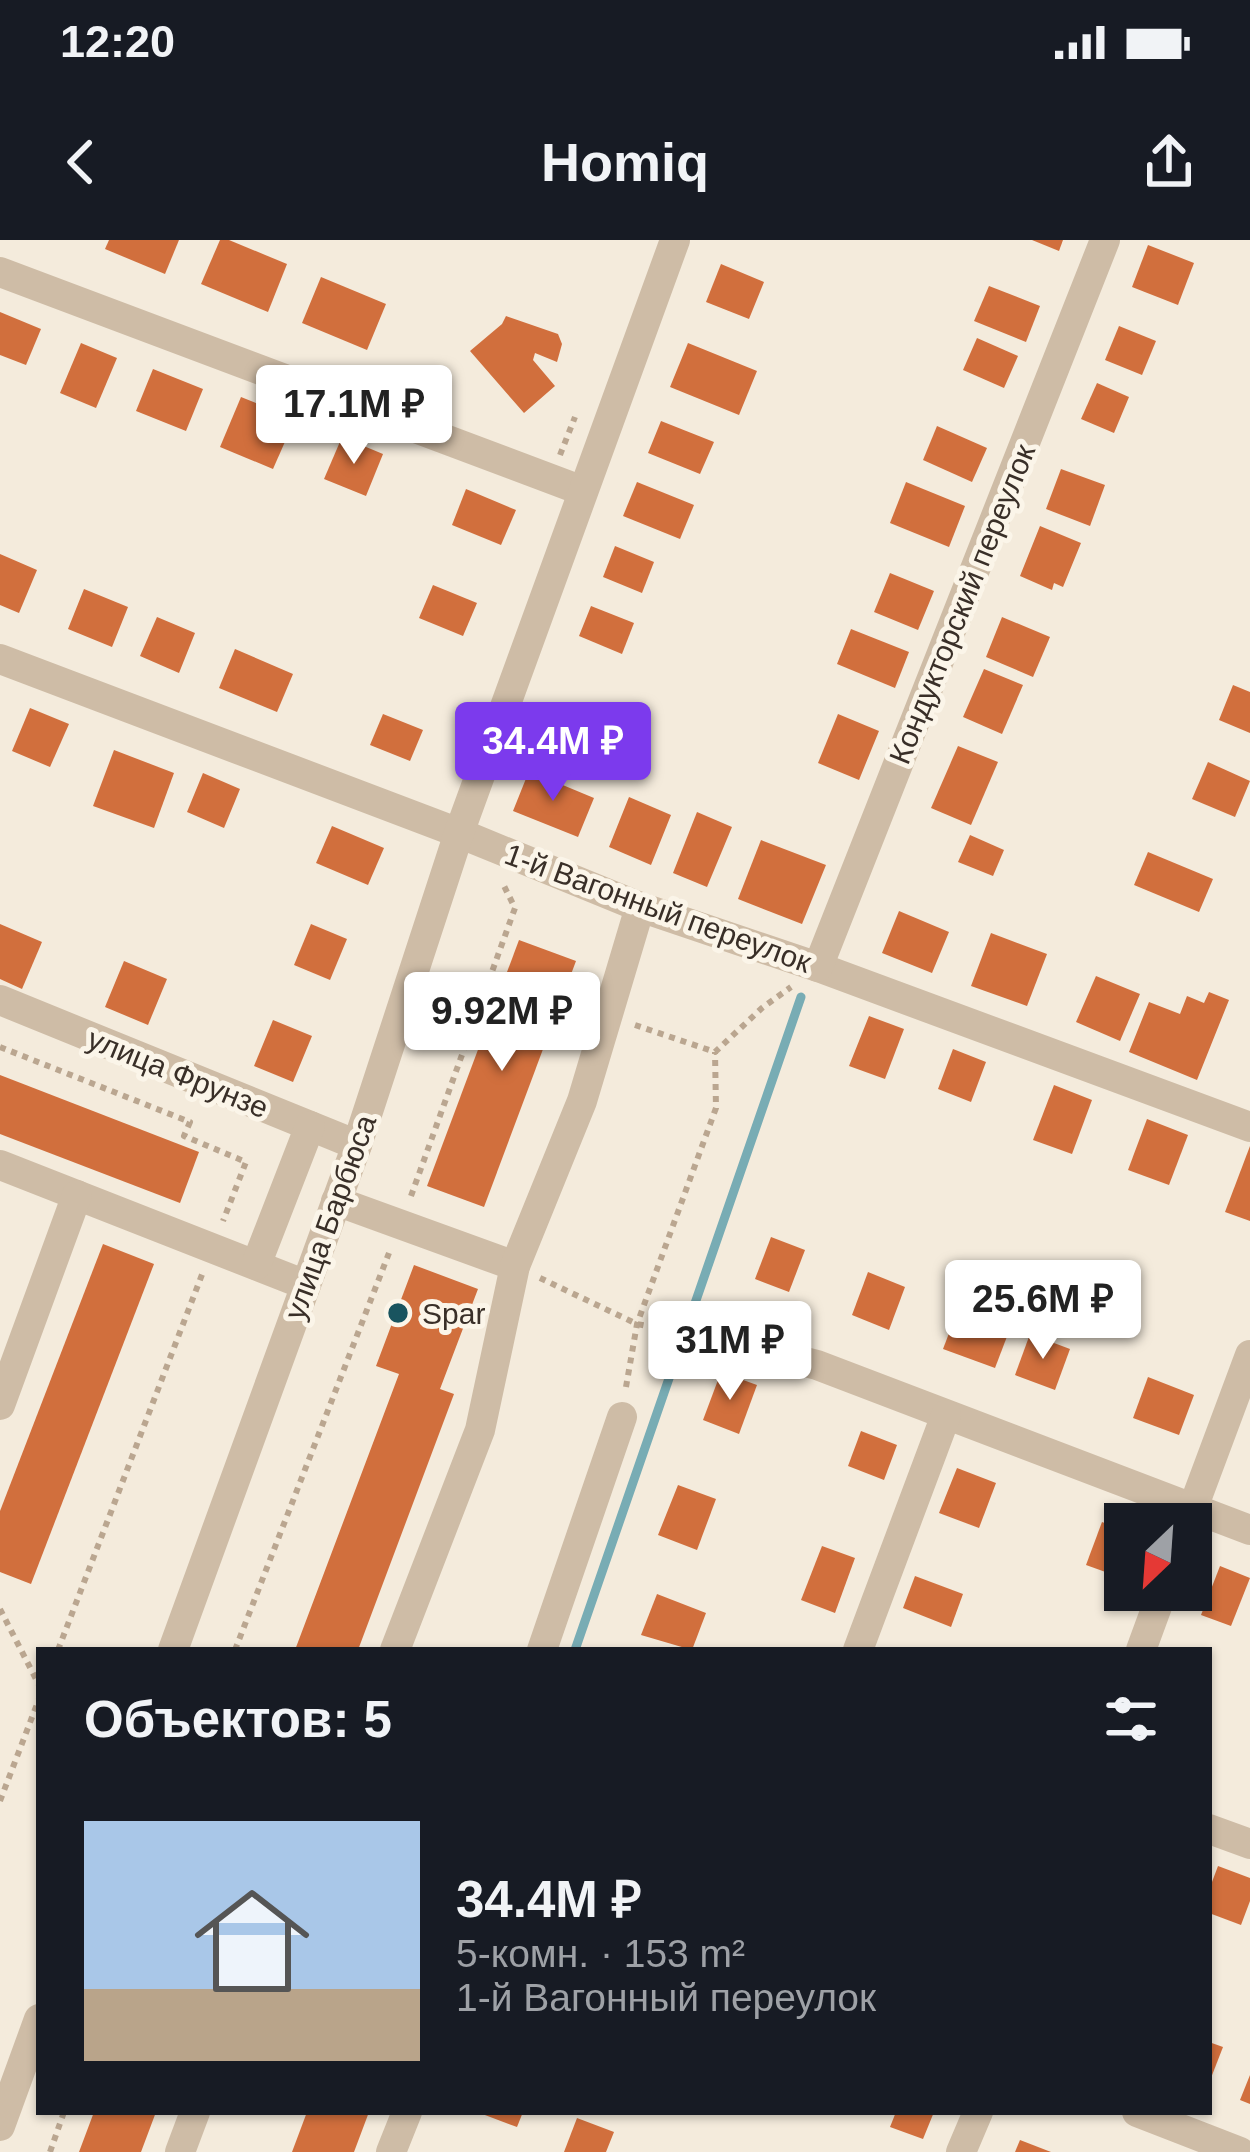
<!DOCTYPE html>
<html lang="ru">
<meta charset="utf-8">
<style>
body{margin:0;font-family:Helvetica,sans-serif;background:#20242c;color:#f1f3f6;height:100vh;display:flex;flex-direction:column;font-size:45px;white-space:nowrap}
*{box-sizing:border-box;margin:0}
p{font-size:39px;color:#9ea1a6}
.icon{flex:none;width:66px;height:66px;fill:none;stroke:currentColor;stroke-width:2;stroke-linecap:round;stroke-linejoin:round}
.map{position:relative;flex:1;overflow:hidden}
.drawer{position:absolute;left:36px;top:1407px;width:1176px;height:468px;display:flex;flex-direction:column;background:#171b24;border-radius:0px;box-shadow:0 3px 9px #0004}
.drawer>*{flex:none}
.needle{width:78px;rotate:205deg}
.fabs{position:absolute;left:1104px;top:1263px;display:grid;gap:24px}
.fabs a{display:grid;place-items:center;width:108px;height:108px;border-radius:0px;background:#171b24;box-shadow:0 3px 9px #0004;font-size:60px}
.price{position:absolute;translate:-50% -102px;padding:0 27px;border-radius:12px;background:#fff;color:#222;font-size:39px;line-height:78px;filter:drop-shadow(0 3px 6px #0008)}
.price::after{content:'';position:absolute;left:50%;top:72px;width:36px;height:27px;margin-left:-18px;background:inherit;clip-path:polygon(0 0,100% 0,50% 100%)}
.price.current{background:#7c3aed;color:#fff}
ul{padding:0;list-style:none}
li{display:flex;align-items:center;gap:36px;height:300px;padding:0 48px}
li+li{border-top:3px solid #363941}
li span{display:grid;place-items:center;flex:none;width:336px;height:240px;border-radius:0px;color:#555}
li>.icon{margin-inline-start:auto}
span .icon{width:144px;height:144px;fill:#fffc;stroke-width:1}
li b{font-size:51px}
h2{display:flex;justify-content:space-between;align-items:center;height:144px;padding:0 48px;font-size:51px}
.status{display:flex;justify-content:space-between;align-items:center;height:84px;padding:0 60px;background:#171b24;direction:ltr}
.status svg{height:33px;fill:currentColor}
header{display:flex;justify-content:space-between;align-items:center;height:156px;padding:0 48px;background:#171b24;font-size:54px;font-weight:700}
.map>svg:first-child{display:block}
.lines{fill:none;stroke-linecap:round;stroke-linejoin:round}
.stream{stroke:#78acb4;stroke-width:9}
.building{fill:#d16f3d}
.path{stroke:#baa690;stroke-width:6;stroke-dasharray:6 6;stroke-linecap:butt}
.minor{stroke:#cebca6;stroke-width:30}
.poi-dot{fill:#19545f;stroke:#fbf5e9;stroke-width:4.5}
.labels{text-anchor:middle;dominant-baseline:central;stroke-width:10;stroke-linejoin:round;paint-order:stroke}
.street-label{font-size:30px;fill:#392f28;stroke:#fbf5e9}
.poi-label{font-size:30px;fill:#392f28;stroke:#fbf5e9;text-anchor:start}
</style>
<div class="status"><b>12:20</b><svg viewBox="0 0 49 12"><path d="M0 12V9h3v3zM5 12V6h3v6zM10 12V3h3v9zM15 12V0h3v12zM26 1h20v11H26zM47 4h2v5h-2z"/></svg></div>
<header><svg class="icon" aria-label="back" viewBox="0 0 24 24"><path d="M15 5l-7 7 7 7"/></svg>Homiq<svg class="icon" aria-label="share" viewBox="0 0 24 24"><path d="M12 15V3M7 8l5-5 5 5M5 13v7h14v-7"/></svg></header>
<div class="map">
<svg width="1250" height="1912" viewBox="0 0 1250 1912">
<rect width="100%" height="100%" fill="#f4ebdc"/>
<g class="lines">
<path class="stream" d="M575,1410l226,-653"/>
</g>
<g class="building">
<path d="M109,0h70l-14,34 -60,-25z"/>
<path d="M220,0h9l58,24 -19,48 -67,-28z"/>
<path d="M1032,0h31l-4,11z"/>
<path d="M1148,5l46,18 -16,42 -46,-18z"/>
<path d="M721,24l43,18 -15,37 -43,-17z"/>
<path d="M321,37l65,27 -19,46 -65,-27z"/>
<path d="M989,46l51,20 -14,36 -52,-21z"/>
<path d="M0,72l41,17 -15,36 -26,-10z"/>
<path d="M506,76l52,18 4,10 -5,18 -22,-9 -2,7 22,26 -31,27 -54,-62 32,-27z"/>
<path d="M1119,86l37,15 -14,34 -37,-15z"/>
<path d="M977,98l41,18 -14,32 -41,-18z"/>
<path d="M81,103l36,15 -21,50 -36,-15z"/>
<path d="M688,103l69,28 -18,44 -69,-28z"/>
<path d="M153,129l50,20 -17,42 -50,-20z"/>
<path d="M1097,143l32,14 -15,36 -33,-14z"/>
<path d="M241,157l54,22 -22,50 -53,-22z"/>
<path d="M661,181l53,21 -14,32 -52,-21z"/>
<path d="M937,186l50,22 -15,34 -49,-22z"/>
<path d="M342,197l41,17 -17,42 -42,-17z"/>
<path d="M1061,229l44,16 -15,41 -44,-17z"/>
<path d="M637,242l57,23 -14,34 -57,-23z"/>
<path d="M906,242l59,24 -16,41 -59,-24z"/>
<path d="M466,249l50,21 -15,35 -49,-20z"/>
<path d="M1040,286l41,17 -18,44 -9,-4 -2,7 -32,-14z"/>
<path d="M615,306l39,16 -12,31 -39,-16z"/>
<path d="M0,314l37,16 -18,43 -19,-8z"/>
<path d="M890,333l44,18 -16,39 -44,-18z"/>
<path d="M433,345l44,18 -14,33 -44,-18z"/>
<path d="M84,349l44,18 -16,40 -44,-18z"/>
<path d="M591,366l43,17 -12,31 -43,-18z"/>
<path d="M157,377l38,16 -16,40 -39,-17z"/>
<path d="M1002,377l48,20 -17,40 -47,-20z"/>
<path d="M851,389l58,23 -14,36 -58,-24z"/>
<path d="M235,409l58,25 -16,38 -58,-24z"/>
<path d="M984,429l39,16 -21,49 -39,-17z"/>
<path d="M1233,445l17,7v41l-31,-13z"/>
<path d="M30,468l39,16 -19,43 -38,-16z"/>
<path d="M383,474l40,16 -13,31 -40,-16z"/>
<path d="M838,474l41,17 -20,49 -41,-17z"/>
<path d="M958,506l40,16 -27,63 -40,-17z"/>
<path d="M114,510l60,23 -20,55 -61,-22z"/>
<path d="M1208,522l42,19 -15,36 -43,-18z"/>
<path d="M529,531l65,27 -16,39 -65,-26z"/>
<path d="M203,533l37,16 -16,39 -37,-16z"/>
<path d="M629,557l42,18 -20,50 -42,-18z"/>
<path d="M697,572l35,15 -25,60 -34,-14z"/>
<path d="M332,586l52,22 -16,37 -52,-22z"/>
<path d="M970,595l34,15 -11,26 -35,-14z"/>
<path d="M761,600l65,25 -24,59 -64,-25z"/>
<path d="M1148,612l65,27 -14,33 -65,-27z"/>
<path d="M899,671l50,21 -17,41 -50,-20z"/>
<path d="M0,684l42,18 -20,47 -22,-10z"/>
<path d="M311,684l36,15 -17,41 -36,-15z"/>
<path d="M991,693l56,21 -20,52 -56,-20z"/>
<path d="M519,700l57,21 -92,246 -57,-21z"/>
<path d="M124,721l43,18 -19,46 -43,-18z"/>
<path d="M1096,736l44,18 -20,47 -44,-19z"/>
<path d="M1209,752l20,8 -32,80 -68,-28 20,-50 31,12 7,-18 17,7z"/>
<path d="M869,776l35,13 -19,50 -36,-13z"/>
<path d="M273,780l39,16 -19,46 -39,-16z"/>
<path d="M953,809l33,13 -15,40 -33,-13z"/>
<path d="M0,835l199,77 -19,51 -180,-69z"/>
<path d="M1054,845l38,15 -20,54 -39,-14z"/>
<path d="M1147,879l41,16 -19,50 -41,-15z"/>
<path d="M1250,906v75l-25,-9z"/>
<path d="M771,997l34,13 -16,42 -34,-13z"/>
<path d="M103,1004l51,20 -123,320 -31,-12v-61z"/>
<path d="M414,1025l64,24 -38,100 14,5 -96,256h-63l104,-276 -23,-8z"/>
<path d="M868,1032l37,15 -16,43 -37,-15z"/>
<path d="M959,1067l52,19 -16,42 -52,-19z"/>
<path d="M1030,1094l40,15 -15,41 -40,-15z"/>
<path d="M721,1132l36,13 -18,49 -36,-14z"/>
<path d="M1148,1137l46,18 -15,40 -46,-17z"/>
<path d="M861,1191l36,14 -13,35 -36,-14z"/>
<path d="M957,1228l39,15 -17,45 -40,-15z"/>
<path d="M678,1245l38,14 -19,51 -39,-15z"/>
<path d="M1102,1282l23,9v48l-39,-14z"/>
<path d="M822,1306l33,12 -20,55 -34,-13z"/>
<path d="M1220,1326l30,12 -19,48 -30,-11z"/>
<path d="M915,1336l48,18 -12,33 -48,-19z"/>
<path d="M657,1354l49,19 -14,37 -51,-15z"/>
<path d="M1218,1626l32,12v23l-9,24 -32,-12v-23z"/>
<path d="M1209,1802l14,5 -14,36z"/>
<path d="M1250,1835v29l-10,-4z"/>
<path d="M94,1872h62l-15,40h-62z"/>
<path d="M307,1872h62l-15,40h-62z"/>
<path d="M477,1872h46l-6,15z"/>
<path d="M896,1872h38l-11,27 -33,-12z"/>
<path d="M577,1878l37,14 -8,20h-42z"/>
<path d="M1020,1900l31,12h-36z"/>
</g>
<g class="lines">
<g class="path">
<path d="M560,215l15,-38"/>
<path d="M635,785l80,27 47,-44 29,-21"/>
<path d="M0,807l190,75 -6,14 62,26 -23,59"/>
<path d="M411,956l104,-288 -13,-26"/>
<path d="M540,1038l97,46 46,9"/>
<path d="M626,1147l11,-63 79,-216 -1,-56"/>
<path d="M0,1369l39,76"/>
<path d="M58,1410l145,-378"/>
<path d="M235,1410l154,-397"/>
<path d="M0,1561l39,-102"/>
<path d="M50,1912l14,-40"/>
</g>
<g class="minor">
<path d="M0,32l583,219"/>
<path d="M0,419l459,174 181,74 178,60 432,160"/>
<path d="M818,727l287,-727"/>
<path d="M0,760l357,145"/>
<path d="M0,925l306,120"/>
<path d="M336,961l179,65"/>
<path d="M256,1025l54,-139"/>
<path d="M708,1097l109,28 433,165"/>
<path d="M0,1165l77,-210"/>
<path d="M1187,1284l63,-169"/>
<path d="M173,1410l184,-505 102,-312 216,-593"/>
<path d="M395,1410l85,-220 35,-164 67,-165 58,-194"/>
<path d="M542,1410l80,-233"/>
<path d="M858,1410l88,-235"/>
<path d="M1141,1410l22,-60"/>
<path d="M1209,1589l41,15"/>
<path d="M1137,1872l103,40"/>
<path d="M0,1886l39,-107"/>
<path d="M180,1912l15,-40"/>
<path d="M391,1912l16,-40"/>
<path d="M961,1912l17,-40"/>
</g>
</g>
<circle class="poi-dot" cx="398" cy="1073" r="12"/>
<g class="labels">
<g class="street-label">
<text transform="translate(962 364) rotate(-68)">Кондукторский переулок</text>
<text transform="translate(658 668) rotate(20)">1-й Вагонный переулок</text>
<text transform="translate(178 833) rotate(22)">улица Фрунзе</text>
<text transform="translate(330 977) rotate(-70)">улица Барбюса</text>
</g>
<g class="poi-label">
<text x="422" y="1073">Spar</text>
</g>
</g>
</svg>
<div class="fabs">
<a><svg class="needle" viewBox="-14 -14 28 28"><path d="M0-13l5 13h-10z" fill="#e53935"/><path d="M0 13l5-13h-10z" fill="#9ea1a6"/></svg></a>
</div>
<b class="price" style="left:354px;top:227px">17.1M ₽</b>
<b class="price current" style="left:553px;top:564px">34.4M ₽</b>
<b class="price" style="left:502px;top:834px">9.92M ₽</b>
<b class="price" style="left:1043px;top:1122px">25.6M ₽</b>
<b class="price" style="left:730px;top:1163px">31M ₽</b>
<section class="drawer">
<h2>Объектов: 5<svg class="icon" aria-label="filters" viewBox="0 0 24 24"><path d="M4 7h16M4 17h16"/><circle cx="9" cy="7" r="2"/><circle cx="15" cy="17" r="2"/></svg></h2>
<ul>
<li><span style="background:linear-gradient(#a9c7e8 70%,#b9a48a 0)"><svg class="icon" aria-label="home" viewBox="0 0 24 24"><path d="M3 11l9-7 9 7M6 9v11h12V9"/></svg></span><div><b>34.4M ₽</b><p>5-комн. · 153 m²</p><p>1-й Вагонный переулок</p></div></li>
</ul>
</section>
</div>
